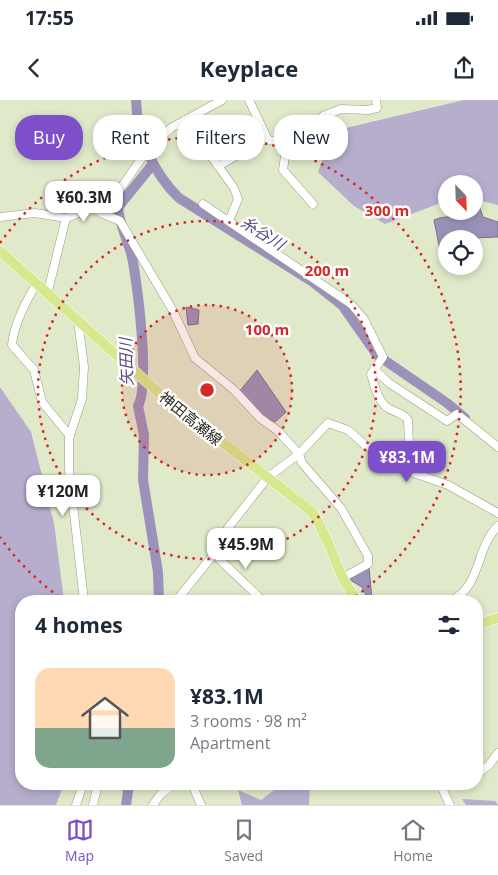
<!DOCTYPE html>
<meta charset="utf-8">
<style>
body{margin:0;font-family:"Open Sans","Noto Sans JP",sans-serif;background:#f6f6f7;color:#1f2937;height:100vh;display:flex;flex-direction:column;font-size:19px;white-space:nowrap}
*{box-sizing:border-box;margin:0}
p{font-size:16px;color:#747a83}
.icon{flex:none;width:28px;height:28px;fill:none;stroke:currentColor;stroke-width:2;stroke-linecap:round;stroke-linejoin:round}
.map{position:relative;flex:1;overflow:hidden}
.sheet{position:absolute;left:15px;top:495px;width:468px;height:195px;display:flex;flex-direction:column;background:#fff;border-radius:20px;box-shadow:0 2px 8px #0003}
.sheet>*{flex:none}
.hud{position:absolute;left:15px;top:15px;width:469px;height:45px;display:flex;gap:10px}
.needle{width:32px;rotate:157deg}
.controls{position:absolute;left:438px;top:75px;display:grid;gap:10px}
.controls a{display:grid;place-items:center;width:45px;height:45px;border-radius:50%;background:#fff;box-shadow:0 2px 8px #0003;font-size:25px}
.price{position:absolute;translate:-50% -42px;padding:0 11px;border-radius:10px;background:#fff;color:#222;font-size:16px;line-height:32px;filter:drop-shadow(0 1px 2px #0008)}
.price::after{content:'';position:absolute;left:50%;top:30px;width:15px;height:11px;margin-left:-8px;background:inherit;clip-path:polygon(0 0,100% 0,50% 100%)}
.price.selected{background:#7d4fc8;color:#fff}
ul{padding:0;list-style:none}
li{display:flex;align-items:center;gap:15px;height:125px;padding:0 20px}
li span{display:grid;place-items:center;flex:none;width:140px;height:100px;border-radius:15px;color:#555}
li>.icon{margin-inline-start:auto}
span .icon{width:60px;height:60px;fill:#fffc;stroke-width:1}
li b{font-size:21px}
h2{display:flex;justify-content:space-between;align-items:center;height:60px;padding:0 20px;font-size:21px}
.pill{padding:0 18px;border-radius:20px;background:#fff;box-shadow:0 2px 8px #0003;font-size:18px;line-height:45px}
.pill.selected{background:#7d4fc8;color:#fff}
.status{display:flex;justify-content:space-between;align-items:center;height:35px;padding:0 25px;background:#fff;direction:ltr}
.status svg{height:14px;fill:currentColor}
header{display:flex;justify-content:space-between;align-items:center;height:65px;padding:0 20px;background:#fff;font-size:22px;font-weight:700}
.menu{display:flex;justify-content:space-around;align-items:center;height:70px;border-top:1px solid #e0e1e3;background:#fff;font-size:14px;color:#747a83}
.menu a{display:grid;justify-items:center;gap:2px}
.menu .selected{color:#7d4fc8}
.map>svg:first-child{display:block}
.green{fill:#b6aecc}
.water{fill:#9c92b9;stroke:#78728a}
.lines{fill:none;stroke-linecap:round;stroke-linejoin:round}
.river{stroke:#9c92b9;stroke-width:10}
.minor-casing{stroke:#979e81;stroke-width:9}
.major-casing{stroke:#fff;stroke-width:11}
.minor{stroke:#fff;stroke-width:8}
.major{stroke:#d7e88e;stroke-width:10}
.ring{fill:none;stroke:#d62828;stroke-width:2.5;stroke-dasharray:2.5 5}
.labels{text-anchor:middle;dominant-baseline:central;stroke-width:5;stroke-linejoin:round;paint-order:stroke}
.street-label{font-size:15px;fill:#25281d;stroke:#fff}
.water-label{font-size:16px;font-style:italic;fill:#5a497f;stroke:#fff}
.centre{fill:#d62828;stroke:#fff;stroke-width:2.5}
.ring-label{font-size:15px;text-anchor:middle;font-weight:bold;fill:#d62828;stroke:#fff;stroke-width:5;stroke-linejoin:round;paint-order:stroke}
</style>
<div class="status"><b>17:55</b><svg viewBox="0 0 49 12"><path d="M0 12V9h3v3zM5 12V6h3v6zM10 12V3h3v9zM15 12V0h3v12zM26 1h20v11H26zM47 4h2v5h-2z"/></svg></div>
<header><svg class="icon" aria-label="back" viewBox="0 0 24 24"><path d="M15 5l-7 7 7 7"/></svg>Keyplace<svg class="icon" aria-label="share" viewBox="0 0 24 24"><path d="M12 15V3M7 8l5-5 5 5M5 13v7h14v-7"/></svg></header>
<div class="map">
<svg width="498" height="705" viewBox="0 0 498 705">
<rect width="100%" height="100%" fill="#e0e9c9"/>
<g class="green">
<path d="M464,0h34v105l-24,-6v-15h-28v17l-61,23 -31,-18 -36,-34 15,-41z"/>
<path d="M0,287l31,45 23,91 10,78h-43v183h43l-8,21h-56z"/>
<path d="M282,684h28l-1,21h-67l-4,-15 23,10z"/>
<path d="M462,699l33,2 3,4h-32z"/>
</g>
<g class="water">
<path d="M478,103l5,14 15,5v15l-52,2v12l-5,4 -7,-35c13,-6 26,-1 40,-6z"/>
<path d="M186,207l13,3 -1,14 -10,1z"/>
<path d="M257,270l29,42 -11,10 -13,-7 -23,-23z"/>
<path d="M369,468l3,31 -5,-2 -5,-10 -12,-7 2,-4z"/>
</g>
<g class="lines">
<g class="river">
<path d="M136,0c1,36 17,73 43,98l134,84 29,23 35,50 70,48 18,15"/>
<path d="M153,64l-35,43c1,19 12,37 15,55 5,29 17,122 5,144l6,29 -1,45 15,92 1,29"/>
<path d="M126,705l3,-21"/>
</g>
<defs>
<g id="minor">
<path d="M249,0l19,40"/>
<path d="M185,20l49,68 4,11 -9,22"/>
<path d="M287,42l-4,28 30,34"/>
<path d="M218,66l46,-26 23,2 6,-2 30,-24 18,-7 27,1 9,-2 -1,-8"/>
<path d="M203,104l148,100 13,15 19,38 -12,17c3,10 7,28 17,34 7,5 15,4 20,12l2,52"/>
<path d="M92,106l9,7 19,8 52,88 23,49 39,32 26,28 18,13 21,23 -31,23 -40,51 -14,26 -38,47"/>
<path d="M0,117l35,-4 31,5 13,-5 41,-24 29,-41 22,-20 51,-28"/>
<path d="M37,183c-11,18 -23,40 -25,62l22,25 8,32 28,34"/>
<path d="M46,191l3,-4 17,-69"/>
<path d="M78,220l6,47 -2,32 -13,39v31l15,132"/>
<path d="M374,269l15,14 58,38 10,-7 41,33"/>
<path d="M214,454l49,47"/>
<path d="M344,477l24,-13v-8l-27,-48 -39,-45 -3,-9 29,-31 20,7 17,15 40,25 43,15 50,28"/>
<path d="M450,501c32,-14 25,-53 48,-75"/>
<path d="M476,675l13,-10 9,-12"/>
<path d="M192,684l9,21"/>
<path d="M440,684l10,21"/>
<path d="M76,705l7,-21"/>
<path d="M93,705l5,-21"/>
<path d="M153,705l7,-10 14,-11"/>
</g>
<g id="major">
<path d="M0,151l159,142 153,119c19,27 24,64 46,89"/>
<path d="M476,525l22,-7"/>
</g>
</defs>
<use href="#minor" class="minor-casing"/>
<use href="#major" class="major-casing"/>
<use href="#minor" class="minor"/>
<use href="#major" class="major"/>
</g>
<circle cx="207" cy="290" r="85" fill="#d62828" fill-opacity=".12"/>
<g class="ring">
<circle cx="207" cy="290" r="85"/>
<circle cx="207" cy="290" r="169"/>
<path d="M65 501A254 254 0 0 1 0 437M0 143A254 254 0 1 1 349 501"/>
</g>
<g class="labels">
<g class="street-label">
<text transform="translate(191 318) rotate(39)">神田高瀬線</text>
</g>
<g class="water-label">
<text transform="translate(263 133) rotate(32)">糸谷川</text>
<text transform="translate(126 262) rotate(-92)">矢田川</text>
</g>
</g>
<circle cx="207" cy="290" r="8" class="centre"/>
<g class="ring-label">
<text x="387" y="116">300 m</text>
<text x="327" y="176">200 m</text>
<text x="267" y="235">100 m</text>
</g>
</svg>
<div class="controls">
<a><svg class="needle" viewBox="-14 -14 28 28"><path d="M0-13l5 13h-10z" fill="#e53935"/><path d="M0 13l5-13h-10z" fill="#747a83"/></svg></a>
<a><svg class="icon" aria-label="locate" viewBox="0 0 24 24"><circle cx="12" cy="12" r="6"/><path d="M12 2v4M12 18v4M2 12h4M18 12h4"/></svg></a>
</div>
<b class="price" style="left:84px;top:123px">¥60.3M</b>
<b class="price selected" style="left:407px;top:383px">¥83.1M</b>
<b class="price" style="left:63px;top:417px">¥120M</b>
<b class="price" style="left:246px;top:470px">¥45.9M</b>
<div class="hud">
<a class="pill selected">Buy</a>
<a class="pill">Rent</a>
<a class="pill">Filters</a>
<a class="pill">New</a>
</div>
<section class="sheet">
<h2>4 homes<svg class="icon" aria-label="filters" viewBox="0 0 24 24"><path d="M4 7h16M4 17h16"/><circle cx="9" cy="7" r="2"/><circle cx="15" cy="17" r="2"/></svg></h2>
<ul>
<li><span style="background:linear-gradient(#ffd9b3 60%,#7fa58c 0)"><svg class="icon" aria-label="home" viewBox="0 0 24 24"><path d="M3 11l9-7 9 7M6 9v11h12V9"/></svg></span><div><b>¥83.1M</b><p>3 rooms · 98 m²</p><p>Apartment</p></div></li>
</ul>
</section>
</div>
<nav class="menu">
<a class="selected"><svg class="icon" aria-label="map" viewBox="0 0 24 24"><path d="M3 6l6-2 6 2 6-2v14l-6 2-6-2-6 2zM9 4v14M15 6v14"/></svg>Map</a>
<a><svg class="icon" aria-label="saved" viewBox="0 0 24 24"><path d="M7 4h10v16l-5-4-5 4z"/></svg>Saved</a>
<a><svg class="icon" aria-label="home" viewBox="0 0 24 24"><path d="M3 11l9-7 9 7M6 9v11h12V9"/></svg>Home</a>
</nav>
